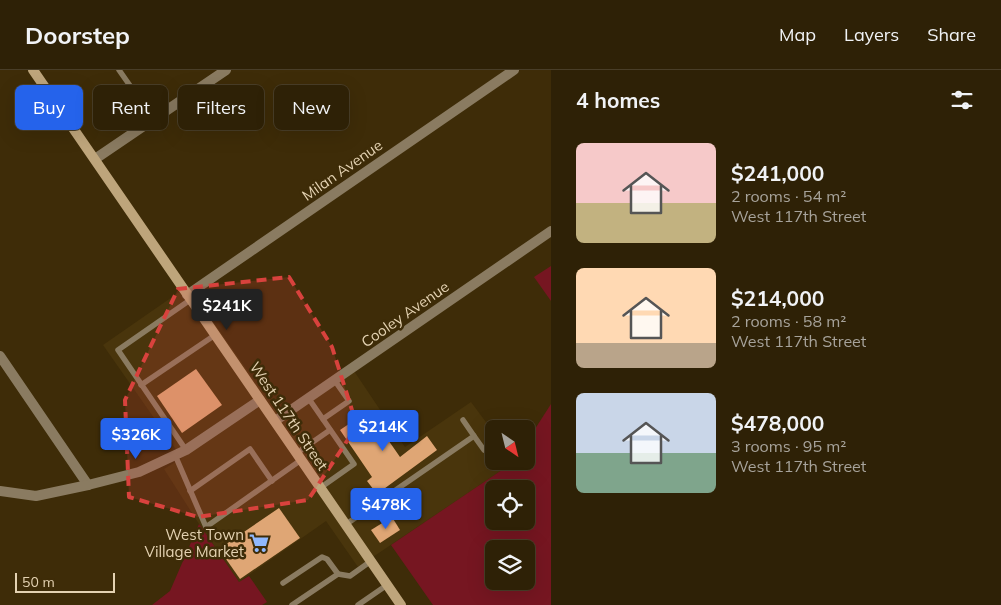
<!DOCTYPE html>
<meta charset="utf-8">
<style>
body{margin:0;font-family:Mulish,sans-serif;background:#3a2e14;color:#f1f3f6;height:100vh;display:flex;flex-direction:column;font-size:19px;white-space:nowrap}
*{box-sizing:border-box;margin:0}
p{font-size:16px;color:#a7a39b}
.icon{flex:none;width:28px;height:28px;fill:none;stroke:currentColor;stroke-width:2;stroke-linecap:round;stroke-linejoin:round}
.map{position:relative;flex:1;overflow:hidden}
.drawer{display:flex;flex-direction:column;background:#2e2106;width:450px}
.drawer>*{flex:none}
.guide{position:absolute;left:15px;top:15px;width:460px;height:45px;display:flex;gap:10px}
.needle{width:32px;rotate:145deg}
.controls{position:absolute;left:485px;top:350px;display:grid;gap:10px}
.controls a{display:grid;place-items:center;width:50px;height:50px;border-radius:8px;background:#2e2106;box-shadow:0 5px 20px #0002,0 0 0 1px #493e28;font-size:25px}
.scale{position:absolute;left:15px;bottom:12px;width:100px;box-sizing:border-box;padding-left:5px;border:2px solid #e4d2b2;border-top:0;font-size:14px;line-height:18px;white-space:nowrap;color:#e4d2b2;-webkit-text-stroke:4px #3e2c08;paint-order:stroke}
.price{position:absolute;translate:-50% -42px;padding:0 11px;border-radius:5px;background:#2563eb;color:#fff;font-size:16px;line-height:32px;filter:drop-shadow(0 1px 2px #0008)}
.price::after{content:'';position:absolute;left:50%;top:30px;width:15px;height:11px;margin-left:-8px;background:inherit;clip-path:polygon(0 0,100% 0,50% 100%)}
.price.on{background:#222;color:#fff}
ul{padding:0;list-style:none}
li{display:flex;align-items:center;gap:15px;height:125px;padding:0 25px}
li span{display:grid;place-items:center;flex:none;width:140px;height:100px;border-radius:8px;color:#555}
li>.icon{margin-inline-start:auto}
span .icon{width:60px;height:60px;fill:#fffc;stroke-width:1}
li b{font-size:21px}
h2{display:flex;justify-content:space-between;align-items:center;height:60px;padding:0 25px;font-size:21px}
.chip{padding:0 18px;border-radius:8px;background:#2e2106;box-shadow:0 5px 20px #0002,0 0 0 1px #493e28;font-size:18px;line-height:45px}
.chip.on{background:#2563eb;color:#fff}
header{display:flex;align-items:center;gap:30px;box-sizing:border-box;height:70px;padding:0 25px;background:#2e2106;border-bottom:1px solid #493e28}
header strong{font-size:24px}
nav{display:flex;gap:28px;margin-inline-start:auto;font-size:18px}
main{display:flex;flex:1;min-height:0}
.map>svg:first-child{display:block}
.built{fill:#49350c}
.green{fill:#761621;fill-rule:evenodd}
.building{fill:#dfa675}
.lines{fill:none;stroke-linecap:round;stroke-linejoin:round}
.lane{stroke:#8a7b61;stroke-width:5.5}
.street{stroke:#8a7b61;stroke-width:10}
.secondary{stroke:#bea57b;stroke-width:10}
.marked{fill:#d8423d;fill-opacity:0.2;stroke:#d8423d;stroke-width:4;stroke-dasharray:10 6;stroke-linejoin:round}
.labels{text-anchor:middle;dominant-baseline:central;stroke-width:5;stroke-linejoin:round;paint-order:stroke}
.street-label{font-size:15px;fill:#e4d2b2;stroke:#3e2c08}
.poi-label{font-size:15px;fill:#e4d2b2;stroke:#3e2c08;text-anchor:end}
</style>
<header>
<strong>Doorstep</strong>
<nav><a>Map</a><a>Layers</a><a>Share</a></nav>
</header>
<main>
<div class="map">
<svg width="551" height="535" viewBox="0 0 551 535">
<rect width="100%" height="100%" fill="#3e2c08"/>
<path class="built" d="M188,216l95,135 71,-50 51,76 66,-45 23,31v28l20,1 -156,105 -32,-46 -87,61 -40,-58 -35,-55 18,-11 -79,-113z"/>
<g class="green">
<path d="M551,196v35l-17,-24z"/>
<path d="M551,334v201h-118l-42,-60 124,-84h11v-18zM494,419h32v32h-32zM494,479h32v32h-32z"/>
<path d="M199,454l40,58 10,-6 18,26 -5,3h-110l18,-14z"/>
</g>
<g class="building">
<path d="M196,299l26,36 -40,28 -25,-37z"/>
<path d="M368,341l32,46 27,-21 10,14 -60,44 -10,-13 5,-4 -32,-47z"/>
<path d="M279,438l21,30 -60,41 -21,-30z"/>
<path d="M392,447l8,13 -20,13 -9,-13z"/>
</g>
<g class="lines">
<g class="lane">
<path d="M119,0l35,50"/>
<path d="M141,315l74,-50"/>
<path d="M309,329l45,65 -34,24"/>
<path d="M323,349l26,-18 -14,-20"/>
<path d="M474,366l10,14"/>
<path d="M186,380l-68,-100 72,-50"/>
<path d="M297,383l33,-23"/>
<path d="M175,385l31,72 95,-67"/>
<path d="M190,421l60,-42 22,32"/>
<path d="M345,455l129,-89 -11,-16"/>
<path d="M283,513l39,-26 5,2 11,15 12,2 21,-15"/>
<path d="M292,535l46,-31"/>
<path d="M358,535l29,-20"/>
</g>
<g class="street">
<path d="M95,89l131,-89"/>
<path d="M187,225l327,-225"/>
<path d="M0,286l88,129"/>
<path d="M275,351l276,-190"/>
<path d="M0,421l36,5 52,-11 51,-13 47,-22 74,-50"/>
</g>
<path class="secondary" d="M33,0l368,535"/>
</g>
<path class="marked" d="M289,207l43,70 25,79 -49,74 -110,17 -69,-20 -4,-97 53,-111z"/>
<defs>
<symbol id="supermarket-bare" viewBox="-9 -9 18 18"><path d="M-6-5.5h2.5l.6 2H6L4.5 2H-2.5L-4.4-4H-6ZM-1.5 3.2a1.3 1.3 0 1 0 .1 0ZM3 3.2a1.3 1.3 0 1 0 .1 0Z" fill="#90b8fd" stroke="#3e2c08" stroke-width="2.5" paint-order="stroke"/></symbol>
</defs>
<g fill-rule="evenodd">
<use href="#supermarket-bare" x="245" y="459" width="28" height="28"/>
</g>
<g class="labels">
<g class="street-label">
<text transform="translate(342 100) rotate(-35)">Milan Avenue</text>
<text transform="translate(405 244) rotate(-35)">Cooley Avenue</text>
<text transform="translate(289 346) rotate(56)">West 117th Street</text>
</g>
<g class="poi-label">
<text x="244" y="464">West Town<tspan x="244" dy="17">Village Market</tspan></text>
</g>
</g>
</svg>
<div class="controls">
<a><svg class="needle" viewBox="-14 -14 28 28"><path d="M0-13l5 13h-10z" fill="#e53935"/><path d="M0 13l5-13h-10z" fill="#a7a39b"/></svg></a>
<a><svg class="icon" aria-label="locate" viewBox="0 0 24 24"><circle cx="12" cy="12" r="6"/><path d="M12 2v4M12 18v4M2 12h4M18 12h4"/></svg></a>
<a><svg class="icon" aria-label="layers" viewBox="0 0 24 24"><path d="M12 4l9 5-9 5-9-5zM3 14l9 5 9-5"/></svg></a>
</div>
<div class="scale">50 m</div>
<b class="price on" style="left:227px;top:261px">$241K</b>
<b class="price" style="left:383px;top:382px">$214K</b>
<b class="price" style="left:136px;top:390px">$326K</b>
<b class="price" style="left:386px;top:460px">$478K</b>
<div class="guide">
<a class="chip on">Buy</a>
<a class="chip">Rent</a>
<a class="chip">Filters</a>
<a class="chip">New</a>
</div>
</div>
<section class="drawer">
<h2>4 homes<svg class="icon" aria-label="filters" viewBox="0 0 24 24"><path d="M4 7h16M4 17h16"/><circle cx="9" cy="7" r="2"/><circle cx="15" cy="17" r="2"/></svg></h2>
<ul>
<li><span style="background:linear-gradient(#f6c9c9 60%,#c2b280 0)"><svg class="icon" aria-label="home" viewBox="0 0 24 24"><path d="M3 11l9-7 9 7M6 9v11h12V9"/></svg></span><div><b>$241,000</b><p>2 rooms · 54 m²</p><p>West 117th Street</p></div></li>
<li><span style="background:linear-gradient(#ffd9b3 75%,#b9a48a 0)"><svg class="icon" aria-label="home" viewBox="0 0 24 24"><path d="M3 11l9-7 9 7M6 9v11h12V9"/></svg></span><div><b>$214,000</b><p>2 rooms · 58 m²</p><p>West 117th Street</p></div></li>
<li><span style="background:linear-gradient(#c9d6e8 60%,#7fa58c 0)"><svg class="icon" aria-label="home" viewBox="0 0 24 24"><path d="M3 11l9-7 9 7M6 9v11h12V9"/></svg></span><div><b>$478,000</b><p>3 rooms · 95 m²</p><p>West 117th Street</p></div></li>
</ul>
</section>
</main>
